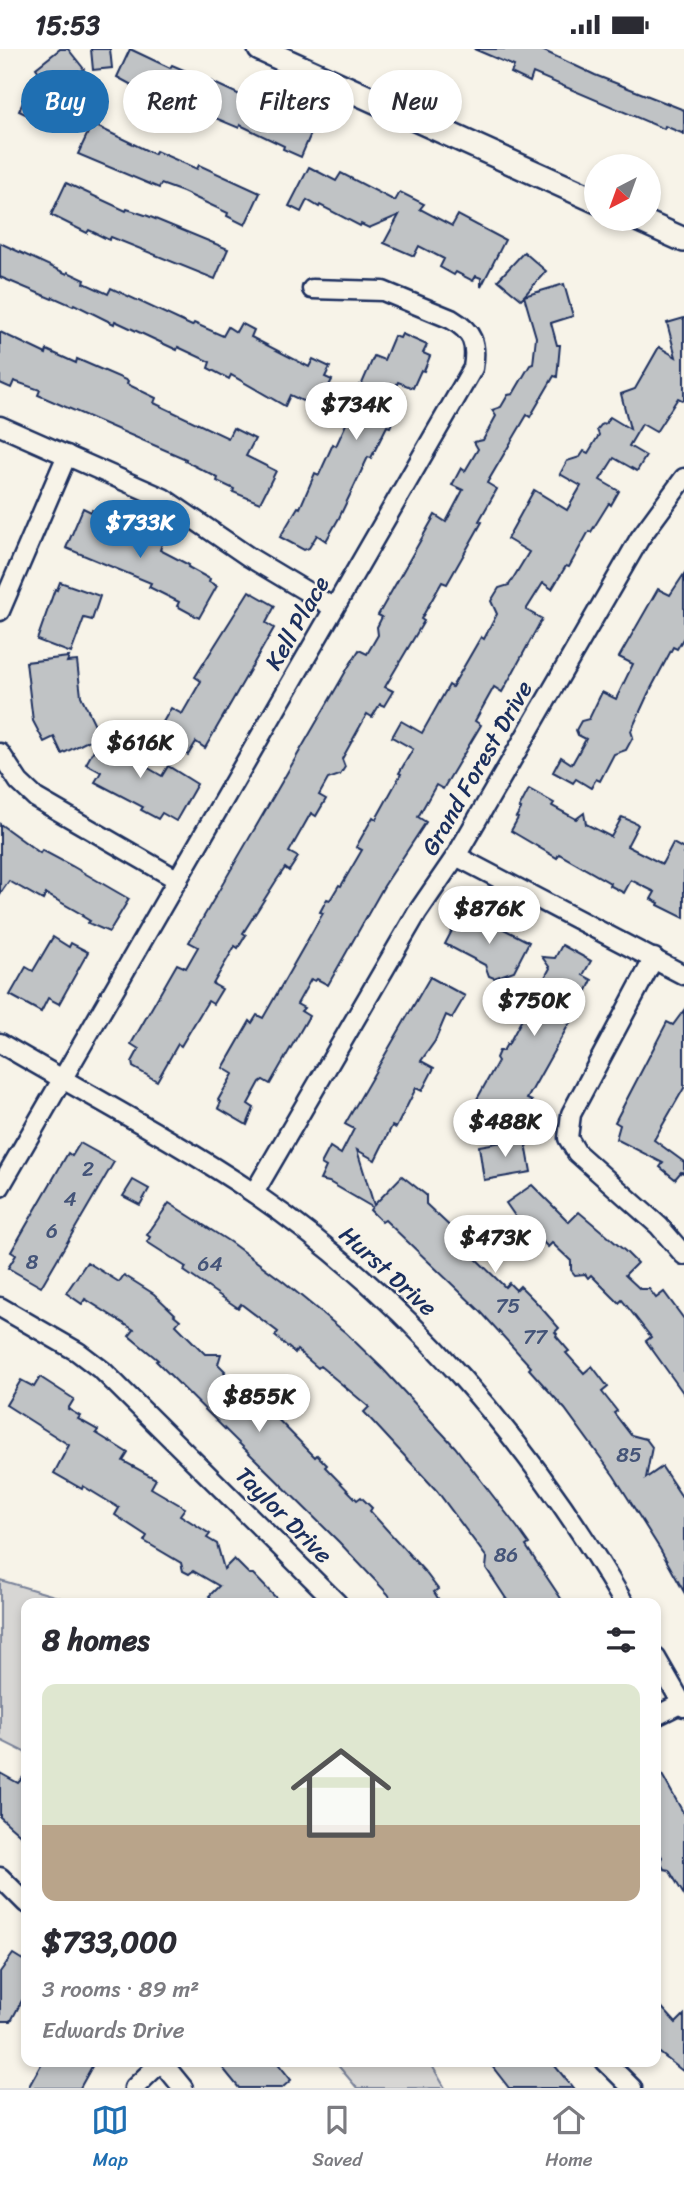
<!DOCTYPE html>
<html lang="en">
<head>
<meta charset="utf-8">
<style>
	:root { --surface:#fff; --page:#f2f2f3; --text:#2b2b33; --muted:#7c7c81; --line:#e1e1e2; --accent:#1f6fb2 }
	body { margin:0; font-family:Sriracha,sans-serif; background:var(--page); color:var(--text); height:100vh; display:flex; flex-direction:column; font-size:26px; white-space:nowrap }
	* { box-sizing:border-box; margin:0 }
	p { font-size:23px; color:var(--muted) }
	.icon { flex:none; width:38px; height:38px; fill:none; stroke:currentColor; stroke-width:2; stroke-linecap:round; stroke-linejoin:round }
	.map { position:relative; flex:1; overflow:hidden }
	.sheet { position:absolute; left:21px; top:1549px; width:640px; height:469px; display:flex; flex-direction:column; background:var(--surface); border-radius:14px; box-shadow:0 4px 10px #0003 }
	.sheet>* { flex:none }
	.hud { position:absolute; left:21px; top:21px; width:642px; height:63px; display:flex; gap:14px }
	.needle { width:46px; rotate:221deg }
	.tools { position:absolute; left:584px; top:105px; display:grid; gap:14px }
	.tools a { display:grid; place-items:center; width:77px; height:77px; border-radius:50%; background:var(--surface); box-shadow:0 4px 10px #0003; font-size:35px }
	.price { position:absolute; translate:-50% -60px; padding:0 16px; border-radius:24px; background:#fff; color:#222; font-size:23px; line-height:46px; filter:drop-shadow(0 2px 4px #0008) }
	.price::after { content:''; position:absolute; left:50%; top:42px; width:21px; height:16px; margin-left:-10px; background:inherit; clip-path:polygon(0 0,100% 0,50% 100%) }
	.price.active { background:var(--accent); color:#fff }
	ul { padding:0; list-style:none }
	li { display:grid; align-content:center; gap:14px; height:371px; padding:0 21px }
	li span { display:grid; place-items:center; height:217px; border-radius:14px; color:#555 }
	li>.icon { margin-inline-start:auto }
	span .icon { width:126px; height:126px; fill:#fffc; stroke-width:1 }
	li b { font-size:30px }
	h2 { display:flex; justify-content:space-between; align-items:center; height:84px; padding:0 21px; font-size:30px }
	.chip { padding:0 24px; border-radius:32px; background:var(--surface); box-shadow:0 4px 10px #0003; font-size:24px; line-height:63px }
	.chip.active { background:var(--accent); color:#fff }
	.status { display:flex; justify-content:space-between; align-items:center; height:49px; padding:0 35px; background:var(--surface); direction:ltr }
	.status svg { height:19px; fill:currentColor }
	.dock { display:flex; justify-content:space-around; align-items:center; height:98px; border-top:2px solid var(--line); background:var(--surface); font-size:19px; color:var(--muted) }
	.dock a { display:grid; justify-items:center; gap:4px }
	.dock .active { color:var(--accent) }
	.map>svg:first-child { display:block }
</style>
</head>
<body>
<div class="status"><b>15:53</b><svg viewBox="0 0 49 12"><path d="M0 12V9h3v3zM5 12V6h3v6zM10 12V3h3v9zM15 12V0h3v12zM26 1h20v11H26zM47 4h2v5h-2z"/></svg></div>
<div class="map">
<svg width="684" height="2039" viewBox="0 0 684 2039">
	<rect width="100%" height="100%" fill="#f7f3e8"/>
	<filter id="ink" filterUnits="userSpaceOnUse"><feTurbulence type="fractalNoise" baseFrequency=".0143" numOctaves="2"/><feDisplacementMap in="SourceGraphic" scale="14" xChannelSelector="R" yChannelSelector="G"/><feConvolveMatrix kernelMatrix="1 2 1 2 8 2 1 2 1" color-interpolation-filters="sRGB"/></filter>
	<g filter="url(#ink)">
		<g fill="#d7d6d4" stroke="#798299" stroke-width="2">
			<polygon points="0,1531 78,1554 26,1554 26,1704 0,1691"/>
			<polygon points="335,2013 430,2013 445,2039 357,2039"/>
		</g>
		<g fill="#c0c3c5" stroke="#1b2f5e" stroke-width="2">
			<polygon points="60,0 68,0 84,20 55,45 36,19"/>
			<polygon points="91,0 110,0 112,19 93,21"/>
			<polygon points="130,0 170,19 172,16 212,33 313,80 301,108 283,100 284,97 240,76 239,79 175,52 174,55 154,46 154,48 117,28"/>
			<polygon points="474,0 540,0 595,26 684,61 684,85 665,77 664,80 533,24 530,33 511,24 514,17"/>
			<polygon points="27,44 55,56 46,75 19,62"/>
			<polygon points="92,75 154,105 156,102 197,120 199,116 260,144 245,176 227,167 228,164 183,143 161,135 159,139 78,105"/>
			<polygon points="309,118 336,132 341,124 395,152 400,143 424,155 420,160 452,177 458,166 505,191 481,238 481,229 476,227 473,232 456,223 454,226 440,218 444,210 419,197 414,207 384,194 399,166 369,179 361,175 360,177 320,156 319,158 307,151 301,163 289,157"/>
			<polygon points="66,134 126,162 127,160 148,167 228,200 215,230 111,188 109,191 89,181 87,184 51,166"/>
			<polygon points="0,194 67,225 68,223 85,231 84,234 108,245 111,239 192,277 194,274 223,287 228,278 236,283 241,274 254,281 251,288 309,318 313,310 330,318 325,328 332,331 320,353 316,350 313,357 290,346 285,357 231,326 229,330 208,319 210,313 178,298 177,301 115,272 114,275 74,255 73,257 53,248 52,250 0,228"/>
			<polygon points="524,203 546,222 524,247 564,235 573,267 551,274 557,296 560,296 557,328 554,327 530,368 527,366 487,434 497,440 479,472 482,473 464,505 447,535 442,533 421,570 424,572 385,638 393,642 384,657 380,655 372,668 367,665 342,710 345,718 340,726 328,730 319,746 326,750 316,767 311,764 289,803 298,808 289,822 285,819 276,832 243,884 246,886 238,899 235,897 213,935 222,940 213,955 208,952 181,997 178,995 157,1032 133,1018 132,1013 139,1000 131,995 177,915 186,919 198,898 189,893 349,617 359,601 367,605 378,586 377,578 382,568 378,566 435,466 446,473 463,441 452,436 461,419 465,422 478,400 474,393 483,391 496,367 492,361 501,358 508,346 513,345 530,316 533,315 536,288 524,247 521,250 498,231"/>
			<polygon points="684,269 684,352 678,349 656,383 642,375 629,397 646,407 637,422 614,409 600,431 619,442 611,456 609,454 591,483 589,482 569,518 566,517 552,540 543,534 526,561 542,570 510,629 502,643 494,638 475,672 481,676 443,740 436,736 418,768 426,773 384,837 328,936 317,930 315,932 311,930 297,955 304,959 301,962 309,967 270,1035 263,1031 260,1033 248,1055 254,1059 247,1076 218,1059 221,1053 218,1051 233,1025 223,1019 250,972 252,974 257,966 263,969 323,864 320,863 327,850 330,851 339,836 341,837 362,801 356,798 373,768 376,770 401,725 399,724 413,700 392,688 401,672 422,684 449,636 452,638 481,588 484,590 497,565 491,552 499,539 509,536 529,503 507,490 534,441 567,461 581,437 560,425 567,412 580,408 584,402 588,404 599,386 597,381 601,376 606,374 610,368 630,380 621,345 635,340 659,298 676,308 667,274"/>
			<polygon points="0,283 46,305 47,301 76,314 77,310 128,332 127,335 156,349 154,354 228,389 233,379 255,390 246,407 276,422 260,454 233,443 234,440 217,432 218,429 185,412 186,410 38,346 40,341 14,332 11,339 0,334"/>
			<polygon points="402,285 427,296 423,304 430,307 424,322 421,321 413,339 398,333 387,359 397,363 390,378 387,377 371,409 368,408 339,469 326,492 317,486 309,499 304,501 280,488 298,458 300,459 315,424 319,426 333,395 336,397 352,362 348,361 359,336 361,337 374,307 384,311 394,287 400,289"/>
			<polygon points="83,459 91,463 92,461 135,480 134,483 162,495 160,501 189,516 188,518 210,530 209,533 217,537 199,569 177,557 179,553 149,538 151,534 66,499"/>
			<polygon points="684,525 684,588 677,600 673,598 648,645 631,682 633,688 626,701 614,705 600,732 596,730 591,739 576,730 573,734 553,723 561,708 572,715 586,690 578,686 576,681 581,672 589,670 602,643 616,650 633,615 619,608 658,540 670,546"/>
			<polygon points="60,533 100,547 92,571 84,569 71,604 37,591 55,540 57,541"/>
			<polygon points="249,542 275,557 266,574 274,579 205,699 196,693 188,706 155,687 171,659 182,665 201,632 195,628"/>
			<polygon points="69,608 67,613 77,612 81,647 100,686 62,705 54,688 44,693 33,672 26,613"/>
			<polygon points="102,686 116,694 118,689 132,696 126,706 162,727 168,717 197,735 176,772 162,764 158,770 141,761 143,758 95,733 101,723 86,715"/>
			<polygon points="529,740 554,754 552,757 576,770 584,764 586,775 611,788 622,768 636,774 638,776 627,797 662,815 673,794 684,800 684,869 658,856 659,854 651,850 655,843 631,831 624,844 609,836 610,834 559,805 557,809 511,782 518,769 516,768 521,760 519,759"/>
			<polygon points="0,775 40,804 42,801 72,817 129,850 109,883 88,874 90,872 82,867 83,866 46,845 43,851 9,832 0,845"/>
			<polygon points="480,868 529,893 514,922 494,929 489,927 485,916 445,895 457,872 473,881"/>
			<polygon points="53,888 69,898 71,894 88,903 59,955 48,949 41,963 10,946 26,918 33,922"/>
			<polygon points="562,896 591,912 583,926 592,931 583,950 527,1050 532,1052 516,1082 472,1059 498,1012 496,1009 499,1002 503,1002 507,995 508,996 527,961 508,951 517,935 536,945 550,919 542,908 555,909"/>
			<polygon points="430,928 465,947 452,969 446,966 435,992 421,1012 434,1019 422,1042 416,1039 396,1079 392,1077 375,1111 357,1101 374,1156 402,1127 426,1146 426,1155 457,1184 459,1181 472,1192 477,1198 471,1205 505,1238 509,1234 516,1241 520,1237 536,1253 559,1279 555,1283 557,1285 556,1287 569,1302 566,1304 584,1324 592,1317 608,1338 602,1343 617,1362 614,1364 631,1386 646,1390 652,1398 646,1429 662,1418 684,1451 684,1543 660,1500 614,1427 565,1360 529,1320 531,1318 481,1263 385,1171 382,1173 370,1161 372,1158 329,1133 320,1131 326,1118 321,1115 330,1098 341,1105 354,1080 345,1075"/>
			<polygon points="684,961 684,1039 654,1091 684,1113 684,1124 681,1123 675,1130 660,1118 663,1114 616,1090 620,1076 615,1073 667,973 673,976"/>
			<polygon points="525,1089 531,1123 484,1131 479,1097"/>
			<polygon points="80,1094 114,1113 41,1238 8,1219 16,1206 11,1203 68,1104 72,1107"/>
			<polygon points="133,1131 149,1140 140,1156 123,1147"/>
			<polygon points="532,1136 569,1173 579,1163 625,1202 637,1214 625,1226 640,1240 649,1240 656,1249 664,1243 684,1270 684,1345 646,1292 651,1288 622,1251 619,1254 591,1226 588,1229 585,1225 575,1226 571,1221 571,1212 552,1194 548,1198 526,1176 523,1178 517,1170 506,1154"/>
			<polygon points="169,1154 230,1193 284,1233 346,1284 383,1320 455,1398 517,1478 529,1495 526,1497 564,1554 509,1554 486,1519 487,1509 437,1442 364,1363 369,1358 320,1317 318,1319 297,1301 295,1304 282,1293 275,1287 278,1283 241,1255 238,1259 184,1222 186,1218 147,1193 150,1188 147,1186"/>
			<polygon points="87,1213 119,1233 124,1226 154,1245 175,1265 174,1266 180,1271 176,1276 205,1305 221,1305 218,1315 225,1322 224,1323 247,1347 251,1343 315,1408 317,1406 327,1416 325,1418 357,1451 361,1448 372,1459 370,1462 425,1523 438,1540 434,1543 441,1554 394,1554 388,1545 339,1493 156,1312 158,1311 129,1287 134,1281 85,1250 82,1255 66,1244"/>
			<polygon points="40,1328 74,1350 68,1360 80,1367 78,1370 98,1381 96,1384 128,1404 123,1412 156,1430 151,1439 185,1459 180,1466 210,1485 207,1489 217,1495 224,1520 234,1510 249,1525 253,1525 281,1554 216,1554 209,1547 219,1537 193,1522 189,1525 183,1522 181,1514 144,1492 147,1487 115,1466 119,1459 83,1437 82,1440 54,1424 69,1396 6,1356 21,1331 34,1338"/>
			<polygon points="656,1715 684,1765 684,1846 669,1821 664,1820 660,1813 662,1808 656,1799"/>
			<polygon points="0,1724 18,1734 26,1725 26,1791 0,1768"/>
			<polygon points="13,1905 26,1913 26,1944 11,1972 0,1972 0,1923"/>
			<polygon points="656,1952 676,1974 684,1966 684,2023 656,2001"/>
			<polygon points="43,2012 95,2012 80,2039 28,2039"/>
			<polygon points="217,2012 276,2012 291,2031 282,2039 239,2039"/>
			<polygon points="488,2012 551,2012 573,2039 509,2039"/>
		</g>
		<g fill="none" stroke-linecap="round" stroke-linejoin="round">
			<defs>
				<g id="minor">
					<polyline points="0,377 163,449 249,508 334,559"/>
					<polyline points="0,562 67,406"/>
					<polyline points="0,704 19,733 36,749 178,831"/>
					<polyline points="456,807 684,926"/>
					<polyline points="654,909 571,1065 568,1089 577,1104 659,1177 684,1206"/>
					<path d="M0,994c85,50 173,96 255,151 153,105 276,249 369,409"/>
					<path d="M0,1138l473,-819c4,-25 0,-36 -22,-49l-68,-28 -71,-2"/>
					<polyline points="254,1144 417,864 456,807 640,489 684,429"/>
					<polyline points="0,1258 78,1303 103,1322 337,1554"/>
					<polyline points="656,1609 684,1658"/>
					<polyline points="656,1667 682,1654"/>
					<polyline points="0,1828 26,1854"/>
					<polyline points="161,2012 183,2039"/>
					<polyline points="605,2012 632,2039"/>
					<polyline points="134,2039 161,2013"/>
				</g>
				<g id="major">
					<polyline points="260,0 597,152"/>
					<polyline points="637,170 684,191"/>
				</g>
			</defs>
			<use href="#minor" stroke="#1b2f5e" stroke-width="23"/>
			<use href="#major" stroke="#1b2f5e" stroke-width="28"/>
			<use href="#minor" stroke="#f7f3e8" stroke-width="18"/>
			<use href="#major" stroke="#f7f3e8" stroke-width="23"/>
		</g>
	</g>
	<g text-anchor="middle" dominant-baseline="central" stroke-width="5" stroke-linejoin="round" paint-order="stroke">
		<g font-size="21" fill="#445478">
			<text x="88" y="1120">2</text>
			<text x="70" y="1150">4</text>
			<text x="52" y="1182">6</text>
			<text x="32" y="1213">8</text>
			<text x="210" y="1215">64</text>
			<text x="508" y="1257">75</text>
			<text x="535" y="1288">77</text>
			<text x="629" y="1406">85</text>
			<text x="506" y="1506">86</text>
		</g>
		<g font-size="24" fill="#1b2f5e" stroke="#f7f3e8">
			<text transform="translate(297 574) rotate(-60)">Kell Place</text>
			<text transform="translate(477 719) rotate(-60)">Grand Forest Drive</text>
			<text transform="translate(388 1222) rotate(42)">Hurst Drive</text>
			<text transform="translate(284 1466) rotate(45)">Taylor Drive</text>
		</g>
	</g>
</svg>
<div class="tools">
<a><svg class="needle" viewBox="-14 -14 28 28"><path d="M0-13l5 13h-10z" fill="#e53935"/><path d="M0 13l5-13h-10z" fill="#7c7c81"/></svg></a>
</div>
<b class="price" style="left:356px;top:393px">$734K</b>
<b class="price active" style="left:140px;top:511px">$733K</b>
<b class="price" style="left:140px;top:731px">$616K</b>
<b class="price" style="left:489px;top:897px">$876K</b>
<b class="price" style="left:534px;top:989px">$750K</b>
<b class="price" style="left:505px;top:1110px">$488K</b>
<b class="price" style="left:495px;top:1226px">$473K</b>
<b class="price" style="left:259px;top:1385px">$855K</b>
<div class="hud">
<a class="chip active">Buy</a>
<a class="chip">Rent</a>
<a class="chip">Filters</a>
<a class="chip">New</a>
</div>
<section class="sheet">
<h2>8 homes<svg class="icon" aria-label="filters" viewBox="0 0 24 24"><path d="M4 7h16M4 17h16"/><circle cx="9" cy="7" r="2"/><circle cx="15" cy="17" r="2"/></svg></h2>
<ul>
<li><span style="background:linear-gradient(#dfe7d0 65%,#b9a48a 0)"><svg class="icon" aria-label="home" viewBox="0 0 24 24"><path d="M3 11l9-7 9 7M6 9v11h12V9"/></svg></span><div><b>$733,000</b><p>3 rooms · 89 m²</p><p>Edwards Drive</p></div></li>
</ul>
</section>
</div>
<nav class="dock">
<a class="active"><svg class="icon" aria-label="map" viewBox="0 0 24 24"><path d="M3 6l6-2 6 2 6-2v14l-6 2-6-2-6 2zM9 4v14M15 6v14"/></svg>Map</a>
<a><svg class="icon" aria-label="saved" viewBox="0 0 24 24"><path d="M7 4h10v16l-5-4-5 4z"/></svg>Saved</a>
<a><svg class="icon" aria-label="home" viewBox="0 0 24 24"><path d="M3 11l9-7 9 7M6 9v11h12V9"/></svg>Home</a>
</nav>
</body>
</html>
